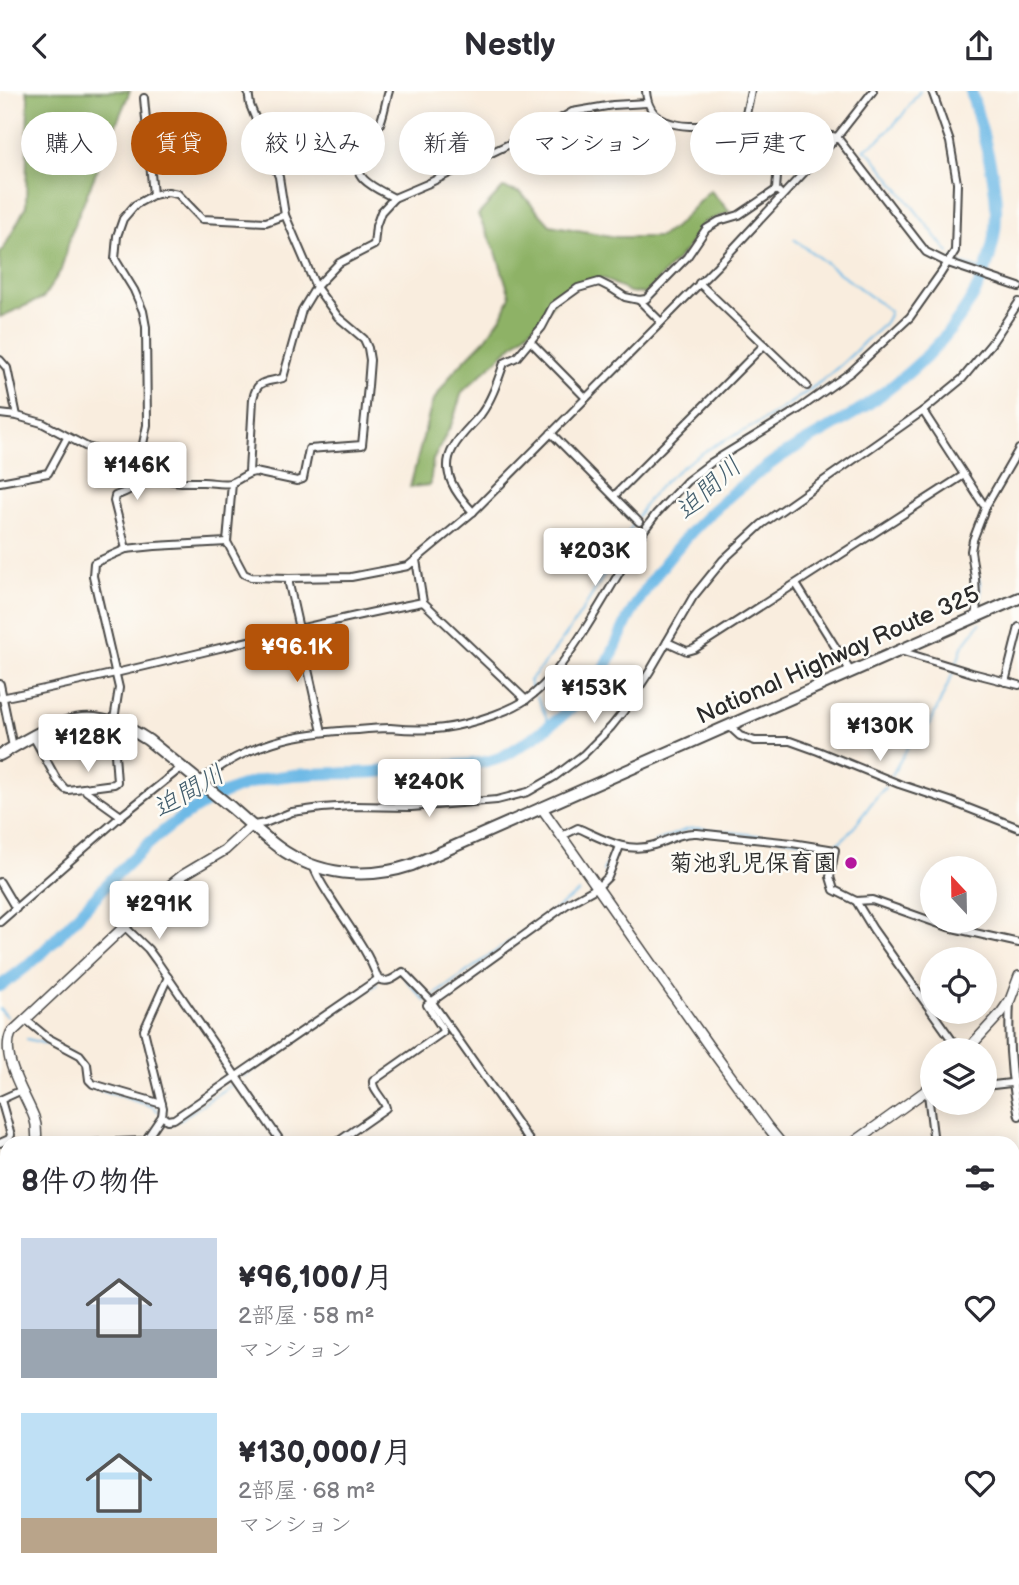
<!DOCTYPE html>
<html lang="ja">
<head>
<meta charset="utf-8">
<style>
	:root { --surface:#fff; --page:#f7f7f7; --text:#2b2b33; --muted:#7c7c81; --accent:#b45309 }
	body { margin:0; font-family:"Balsamiq Sans","Klee One",sans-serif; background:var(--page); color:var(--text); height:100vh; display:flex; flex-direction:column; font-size:26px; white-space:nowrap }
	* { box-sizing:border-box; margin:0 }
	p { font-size:23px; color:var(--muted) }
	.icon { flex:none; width:38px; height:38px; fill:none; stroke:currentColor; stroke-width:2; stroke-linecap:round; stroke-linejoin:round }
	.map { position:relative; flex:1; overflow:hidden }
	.drawer { position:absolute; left:0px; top:1045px; width:1020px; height:450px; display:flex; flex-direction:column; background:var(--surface); border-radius:21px 21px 0 0; box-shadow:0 4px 18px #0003 }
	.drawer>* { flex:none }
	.banner { position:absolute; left:21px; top:21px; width:978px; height:63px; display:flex; gap:14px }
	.needle { width:46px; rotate:338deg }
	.buttons { position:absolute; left:920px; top:765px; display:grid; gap:14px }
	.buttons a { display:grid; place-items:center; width:77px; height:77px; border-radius:50%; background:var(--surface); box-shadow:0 4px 18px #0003; font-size:35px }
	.price { position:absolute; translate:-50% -60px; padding:0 16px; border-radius:7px; background:#fff; color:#222; font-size:23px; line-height:46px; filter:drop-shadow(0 2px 4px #0008) }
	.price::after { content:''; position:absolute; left:50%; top:42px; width:21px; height:16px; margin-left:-10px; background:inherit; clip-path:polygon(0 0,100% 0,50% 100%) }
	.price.current { background:var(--accent); color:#fff }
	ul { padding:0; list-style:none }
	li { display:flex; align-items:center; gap:21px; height:175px; padding:0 21px }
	li span { display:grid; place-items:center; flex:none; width:196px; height:140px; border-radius:0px; color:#555 }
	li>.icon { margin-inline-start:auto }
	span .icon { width:84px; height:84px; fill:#fffc; stroke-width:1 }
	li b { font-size:30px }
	h2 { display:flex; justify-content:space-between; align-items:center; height:84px; padding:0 21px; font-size:30px }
	.pill { padding:0 24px; border-radius:32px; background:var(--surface); box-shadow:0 4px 18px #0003; font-size:24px; line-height:63px }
	.pill.current { background:var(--accent); color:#fff }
	header { display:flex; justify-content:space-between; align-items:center; height:91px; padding:0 21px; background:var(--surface); font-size:32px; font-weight:800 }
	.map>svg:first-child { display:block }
</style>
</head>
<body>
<header><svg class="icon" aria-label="back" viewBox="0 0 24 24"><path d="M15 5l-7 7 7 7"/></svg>Nestly<svg class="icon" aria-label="share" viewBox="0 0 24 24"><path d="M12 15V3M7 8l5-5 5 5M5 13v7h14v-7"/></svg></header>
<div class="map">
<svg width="1019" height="1494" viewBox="0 0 1019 1494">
	<rect width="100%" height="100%" fill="#fdfcf7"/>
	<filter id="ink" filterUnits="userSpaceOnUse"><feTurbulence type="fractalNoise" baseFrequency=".0143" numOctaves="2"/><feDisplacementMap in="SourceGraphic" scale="14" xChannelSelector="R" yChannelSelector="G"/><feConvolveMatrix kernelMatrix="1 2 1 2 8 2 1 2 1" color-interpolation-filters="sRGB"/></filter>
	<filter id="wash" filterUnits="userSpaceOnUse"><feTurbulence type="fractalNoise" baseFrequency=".00686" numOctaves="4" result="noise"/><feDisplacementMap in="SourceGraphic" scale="28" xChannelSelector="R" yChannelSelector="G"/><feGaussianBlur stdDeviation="1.57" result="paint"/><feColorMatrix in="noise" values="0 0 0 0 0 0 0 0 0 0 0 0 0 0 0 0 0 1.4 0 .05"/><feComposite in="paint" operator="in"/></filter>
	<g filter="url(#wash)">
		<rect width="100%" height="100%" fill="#f9edde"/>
		<g fill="#8eb266" stroke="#5c6e48" stroke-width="2">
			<polygon points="26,0 130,0 72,139 61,179 43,207 0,226 0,161 3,159 26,115 28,6"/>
			<polygon points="503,97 521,102 550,134 616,146 659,146 675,136 710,99 730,121 703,132 685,160 645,203 629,201 603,187 571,195 556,208 539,230 462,301 452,332 433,369 430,394 410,396 432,312 453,281 486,247 503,223 510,205 496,161 478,124"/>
		</g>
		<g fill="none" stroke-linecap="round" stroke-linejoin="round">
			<g stroke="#6db9e6" stroke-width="2">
				<polyline points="920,0 901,26 879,49 864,58 872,64 949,162"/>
				<polyline points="952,167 955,171 984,179"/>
				<path d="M638,425c15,-29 44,-51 72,-68 17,-10 36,-17 52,-27 34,-20 75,-49 101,-78 11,-11 23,-16 27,-32l-96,-72"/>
				<polyline points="977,481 980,493 981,517"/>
				<polyline points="957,572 962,556 980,532"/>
				<path d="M534,601l-5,-11c44,-47 74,-105 106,-160"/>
				<polyline points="537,606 546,625 549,635"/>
				<polyline points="892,684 910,652 930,633 953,582"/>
				<path d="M654,751l34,-13 10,-1 137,17c21,-13 31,-40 50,-57"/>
				<polyline points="603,780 615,757"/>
				<polyline points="386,887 398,880 399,881"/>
				<polyline points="405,887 425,910"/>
				<polyline points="433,905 579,801"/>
				<polyline points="0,918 7,926"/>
				<polyline points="444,944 448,941 444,935"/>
				<polyline points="27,948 51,954 72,963"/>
				<polyline points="244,985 377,893"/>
				<polyline points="86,990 92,996 152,1015 158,1020"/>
				<polyline points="385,1008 391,1017 389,1018"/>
				<polyline points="178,1030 235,991"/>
			</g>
			<path stroke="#6db9e6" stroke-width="12" d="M0,895c16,-11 32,-23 46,-37 61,-61 115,-137 202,-165 35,-12 73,-10 109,-11 29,-1 59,-5 88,-7 20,-2 46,-1 64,-13 33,-20 66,-44 90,-75 12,-17 19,-40 29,-59 17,-32 40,-62 65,-89 25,-26 54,-50 84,-71 24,-16 51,-29 76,-45 71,-46 146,-116 143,-208 -1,-35 -16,-81 -25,-115"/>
		</g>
	</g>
	<g filter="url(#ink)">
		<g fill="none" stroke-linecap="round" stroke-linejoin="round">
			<defs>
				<g id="street">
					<path d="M389,0c-4,12 -5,26 -11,37 -6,10 -15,18 -19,28 -9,23 19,33 35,42"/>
					<path d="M646,0c1,14 6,24 19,30 26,11 53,0 81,2 30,3 61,9 91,14l89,115 22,11 71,24"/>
					<polyline points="144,7 153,104"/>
					<polyline points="744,32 751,0"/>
					<polyline points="779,101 776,99 778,72 788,37"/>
					<polyline points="699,192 807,295"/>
					<polyline points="639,209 661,231"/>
					<polyline points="530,250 586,307"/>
					<polyline points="0,269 7,277 17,325"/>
					<polyline points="923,320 983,413 986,415"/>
					<path d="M0,323l17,2 25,7 45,24 35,10 18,1c25,26 29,24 63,24 9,0 19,3 27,1 9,-2 15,-10 25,-11l42,9 6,-2 6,-30 53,-4 6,-59 2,-26 -2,-12 -4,-9 -26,-22 -22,-30 -31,-72 -6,-38 -29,-72 -2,-14"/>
					<polyline points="551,342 639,431"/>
					<path d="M124,366l6,18 1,13c-4,5 -10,5 -16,8l-1,5 12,48"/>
					<polyline points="140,367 147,334 146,236 143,220 134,199 115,168 117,145 123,128 135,114 153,104 168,101 178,103 202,128 266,131 285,124"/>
					<path d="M249,381l4,-73c4,-20 12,-16 30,-21l19,-68 14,-23 23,-24 35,-18 2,-19 5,-14 13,-14 33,-14 128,-62 17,-10 41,-7 34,-2"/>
					<polyline points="0,391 48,382 67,347"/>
					<polyline points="232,392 227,451 244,483 251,486 289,487 351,486 408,475 473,421 717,175 837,46 873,0"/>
					<polyline points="614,405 764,254"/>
					<path d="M473,421c-16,-17 -34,-40 -20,-64 7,-13 19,-23 28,-34 11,-15 17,-34 23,-51l13,-6 25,-30 11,-21 25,-18 21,-6 12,6 14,9 14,3 7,-1 41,-42 19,-28 13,-8 20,-6 37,-25"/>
					<polyline points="416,469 423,511 526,609"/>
					<polyline points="289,487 289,493 322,641"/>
					<polyline points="796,493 851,581"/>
					<polyline points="977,526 975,487 971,460 973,449 986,415 1019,358"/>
					<polyline points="667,551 687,560 694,558 964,384"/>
					<polyline points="900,560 972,582 1019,594"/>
					<polyline points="1005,591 1019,536"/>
					<polyline points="0,593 13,656"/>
					<path d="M0,607c142,-27 281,-69 423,-96"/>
					<polyline points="729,635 740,645 755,650 790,650 818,660 899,693 950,710 1019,737"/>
					<polyline points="33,645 57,689 65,698 68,699 114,693 117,691 113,635 119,597 93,485 94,472 126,458 155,455 227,451"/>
					<path d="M199,691c48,-39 98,-50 159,-52 10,-1 21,-2 32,-2 41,4 64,1 104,-13 11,-4 23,-9 33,-16 23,-16 40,-42 55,-65 22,-34 42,-70 63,-105l11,-15 31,-33 25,-19 87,-53 52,-37 59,-55 31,-44 14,-22 2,-68 -7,-41 -18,-51"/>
					<polyline points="86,697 86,700 121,725"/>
					<polyline points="254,734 265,732 292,721 322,717 352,715 411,716 497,709 528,701 554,686 583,664 611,636 623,621 650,580 693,506 723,469 762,433 923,320 962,288 991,253 1019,211"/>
					<path d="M562,745l16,-8c25,11 49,26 76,17 15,-5 28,-13 43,-12l95,10 43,7 -5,27 4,13 22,11 16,-1 76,27 71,16"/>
					<path d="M313,774c4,13 12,24 19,35 16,25 36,51 46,79"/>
					<polyline points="0,791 16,818"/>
					<polyline points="856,810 873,838 959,959"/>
					<polyline points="0,831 121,725 182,676"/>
					<polyline points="125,836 148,858 156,869 282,1052"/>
					<path d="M1010,910c-2,39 0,77 9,115"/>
					<polyline points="25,928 48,947 80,964 87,973 89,989 93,993 162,1013"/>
					<polyline points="985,995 1019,991"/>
					<polyline points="928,1003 934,1052"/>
					<polyline points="0,1009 22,999"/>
					<path d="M162,1025l5,4 7,-1 204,-140c10,5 16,-1 25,-7l28,29 100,142"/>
					<polyline points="0,1052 9,1048 11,1044 1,1009"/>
					<polyline points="91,1052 145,1050"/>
					<polyline points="146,1052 145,1050 162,1025 163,1017 144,939 168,886"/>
					<path d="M336,1052l50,-35c-2,-10 -14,-17 -13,-27l70,-49 -1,-4 -15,-23 142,-102 29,-16 10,-10 12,-31"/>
					<polyline points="0,1087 7,1089"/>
					<polyline points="1013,1174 1019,1165"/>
					<polyline points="1013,1277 1019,1277"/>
					<polyline points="1013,1315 1019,1314"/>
					<polyline points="1013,1370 1019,1371"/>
					<polyline points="892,1488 892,1494"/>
					<polyline points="358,1494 360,1488"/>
					<polyline points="579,1494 581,1488"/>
					<polyline points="807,1494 809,1488"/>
					<polyline points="986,1494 987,1488"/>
				</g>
				<g id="secondary">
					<polyline points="541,716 708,954 767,1035 781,1052"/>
					<polyline points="967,959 1001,922 1010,909 1019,885"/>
					<path d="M37,1052l-1,-18 -2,-8c-9,-23 -34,-60 -23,-84l146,-137 26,-21 42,-25 27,-25"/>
					<polyline points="853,1052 924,1001 933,992"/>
					<polyline points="0,1217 7,1211"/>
				</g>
				<g id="primary">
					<polyline points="1013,1134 1019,1135"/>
					<polyline points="218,1494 228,1488"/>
				</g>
				<path id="highway" d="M0,664c55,-32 88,-55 148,-15 28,23 56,45 84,68 15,13 30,27 46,39 40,29 89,33 134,18l607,-267"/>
			</defs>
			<use href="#street" stroke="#4a4846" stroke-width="10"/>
			<use href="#secondary" stroke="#4a4846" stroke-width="12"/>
			<use href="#primary" stroke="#4a4846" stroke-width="13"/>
			<use href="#highway" stroke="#4a4846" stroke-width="14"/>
			<use href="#street" stroke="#fff" stroke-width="6"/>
			<use href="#secondary" stroke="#fff" stroke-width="9"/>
			<use href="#primary" stroke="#fff" stroke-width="10"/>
			<use href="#highway" stroke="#fff" stroke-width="10"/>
		</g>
	</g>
	<circle fill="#b5179e" stroke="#fdfcf7" stroke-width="2.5" cx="851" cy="772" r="7"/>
	<g text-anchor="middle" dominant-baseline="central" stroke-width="5" stroke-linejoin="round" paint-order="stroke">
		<g font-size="24" fill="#2b2b2b" stroke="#fdfcf7">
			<text transform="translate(838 564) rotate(-24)">National Highway Route 325</text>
		</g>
		<g font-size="24" font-weight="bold" fill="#2b2b2b" stroke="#fdfcf7" text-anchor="end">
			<text x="837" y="772">菊池乳児保育園</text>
		</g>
		<g font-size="26" font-style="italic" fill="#425d6c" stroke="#fdfcf7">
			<text transform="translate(709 398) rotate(-42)">迫間川</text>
			<text transform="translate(189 701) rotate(-30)">迫間川</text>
		</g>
	</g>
</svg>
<div class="buttons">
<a><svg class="needle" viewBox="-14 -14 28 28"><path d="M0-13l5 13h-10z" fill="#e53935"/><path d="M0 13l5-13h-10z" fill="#7c7c81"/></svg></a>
<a><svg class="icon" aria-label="locate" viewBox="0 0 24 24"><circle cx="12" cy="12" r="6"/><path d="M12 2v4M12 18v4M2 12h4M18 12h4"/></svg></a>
<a><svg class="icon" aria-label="layers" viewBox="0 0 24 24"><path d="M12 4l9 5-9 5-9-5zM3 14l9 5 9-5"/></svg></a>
</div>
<b class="price" style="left:137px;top:411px">¥146K</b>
<b class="price" style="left:595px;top:497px">¥203K</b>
<b class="price current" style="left:297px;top:593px">¥96.1K</b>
<b class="price" style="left:594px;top:634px">¥153K</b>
<b class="price" style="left:880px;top:672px">¥130K</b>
<b class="price" style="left:88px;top:683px">¥128K</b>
<b class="price" style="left:429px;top:728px">¥240K</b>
<b class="price" style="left:159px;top:850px">¥291K</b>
<div class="banner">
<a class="pill">購入</a>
<a class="pill current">賃貸</a>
<a class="pill">絞り込み</a>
<a class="pill">新着</a>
<a class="pill">マンション</a>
<a class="pill">一戸建て</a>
</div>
<section class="drawer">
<h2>8件の物件<svg class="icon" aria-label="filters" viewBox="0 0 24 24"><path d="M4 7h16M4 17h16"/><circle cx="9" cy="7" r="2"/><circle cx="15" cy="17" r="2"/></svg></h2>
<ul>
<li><span style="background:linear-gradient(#c9d6e8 65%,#9aa5b1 0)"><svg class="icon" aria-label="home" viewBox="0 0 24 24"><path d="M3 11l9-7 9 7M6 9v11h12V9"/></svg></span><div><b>¥96,100/月</b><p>2部屋 · 58 m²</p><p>マンション</p></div><svg class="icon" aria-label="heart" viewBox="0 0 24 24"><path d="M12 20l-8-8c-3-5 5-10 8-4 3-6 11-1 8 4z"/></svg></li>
<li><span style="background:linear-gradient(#bfe0f5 75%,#b9a48a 0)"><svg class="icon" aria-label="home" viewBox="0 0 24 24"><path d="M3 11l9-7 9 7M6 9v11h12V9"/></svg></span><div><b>¥130,000/月</b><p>2部屋 · 68 m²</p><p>マンション</p></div><svg class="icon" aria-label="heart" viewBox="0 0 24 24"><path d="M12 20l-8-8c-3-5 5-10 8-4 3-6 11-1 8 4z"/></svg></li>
</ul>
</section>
</div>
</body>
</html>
